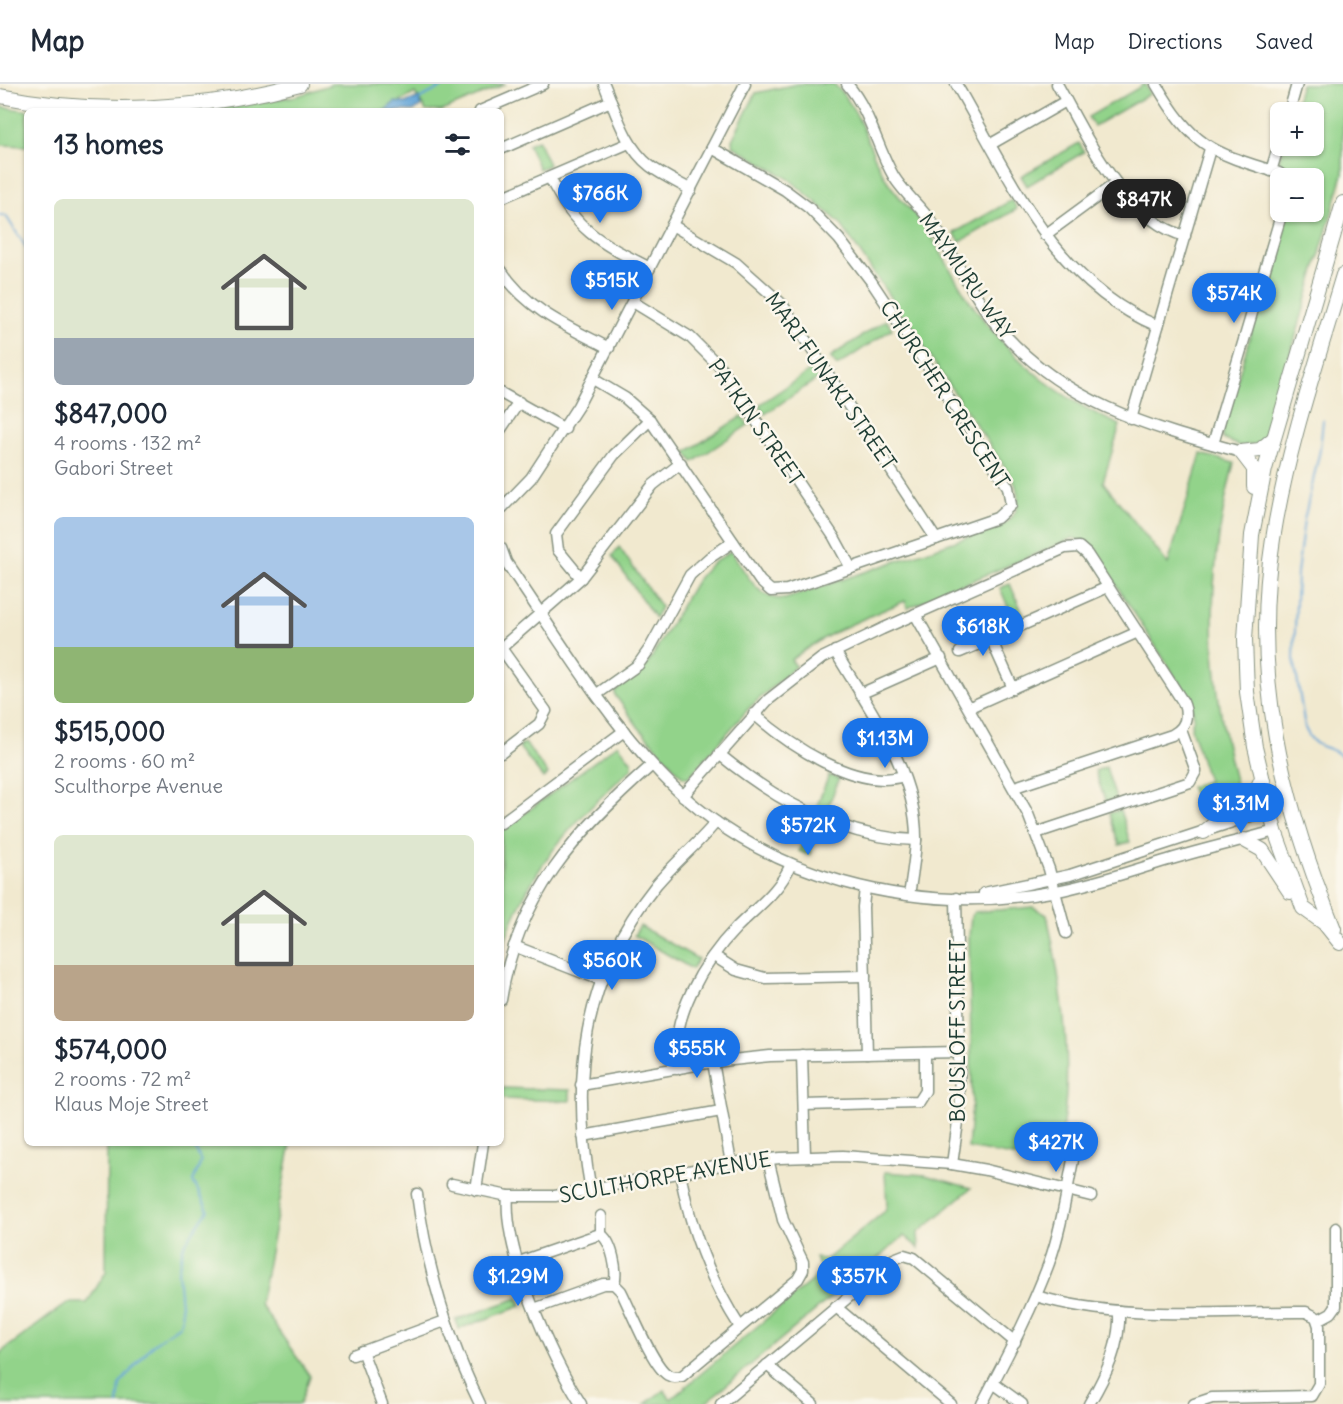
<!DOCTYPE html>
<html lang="en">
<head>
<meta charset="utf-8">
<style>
	:root { --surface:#fff; --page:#f6f6f7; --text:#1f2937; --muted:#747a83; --line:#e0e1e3; --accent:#1a73e8 }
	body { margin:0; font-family:Delius,sans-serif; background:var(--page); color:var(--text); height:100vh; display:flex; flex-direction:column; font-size:22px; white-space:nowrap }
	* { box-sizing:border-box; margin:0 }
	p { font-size:20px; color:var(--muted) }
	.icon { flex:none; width:33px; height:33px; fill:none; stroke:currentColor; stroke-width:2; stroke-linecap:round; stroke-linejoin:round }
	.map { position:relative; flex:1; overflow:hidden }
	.drawer { position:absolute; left:24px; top:24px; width:480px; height:1038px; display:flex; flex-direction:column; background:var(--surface); border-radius:9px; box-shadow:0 2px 4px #0004 }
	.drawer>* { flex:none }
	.tools { position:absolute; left:1270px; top:18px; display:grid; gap:12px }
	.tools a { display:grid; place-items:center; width:54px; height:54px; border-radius:9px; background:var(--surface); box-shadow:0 2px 4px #0004; font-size:30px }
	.price { position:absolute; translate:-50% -51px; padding:0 14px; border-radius:21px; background:var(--accent); color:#fff; font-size:20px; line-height:39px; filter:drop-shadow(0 2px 3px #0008) }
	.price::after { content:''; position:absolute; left:50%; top:36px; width:18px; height:14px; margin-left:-9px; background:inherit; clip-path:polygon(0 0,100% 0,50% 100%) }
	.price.active { background:#222; color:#fff }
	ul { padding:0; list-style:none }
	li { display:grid; align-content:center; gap:12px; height:318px; padding:0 30px }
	li span { display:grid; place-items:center; height:186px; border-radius:9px; color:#555 }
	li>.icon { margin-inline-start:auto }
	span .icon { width:108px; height:108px; fill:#fffc; stroke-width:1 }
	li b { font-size:26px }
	h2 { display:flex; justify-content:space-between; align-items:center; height:72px; padding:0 30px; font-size:26px }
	header { display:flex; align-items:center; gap:36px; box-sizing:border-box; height:84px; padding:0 30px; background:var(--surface); border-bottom:2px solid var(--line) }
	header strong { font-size:28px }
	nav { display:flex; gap:33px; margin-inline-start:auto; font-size:21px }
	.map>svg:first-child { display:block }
</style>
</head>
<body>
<header>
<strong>Map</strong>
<nav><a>Map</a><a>Directions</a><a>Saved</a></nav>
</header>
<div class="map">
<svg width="1343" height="1320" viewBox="0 0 1343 1320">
	<rect width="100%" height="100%" fill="#fbf7ec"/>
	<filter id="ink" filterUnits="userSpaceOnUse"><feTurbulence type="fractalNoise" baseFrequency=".0167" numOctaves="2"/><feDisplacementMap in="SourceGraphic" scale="12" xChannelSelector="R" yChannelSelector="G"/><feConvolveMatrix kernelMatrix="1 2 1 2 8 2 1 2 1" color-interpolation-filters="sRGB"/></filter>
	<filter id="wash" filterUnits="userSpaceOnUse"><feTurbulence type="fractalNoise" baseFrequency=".008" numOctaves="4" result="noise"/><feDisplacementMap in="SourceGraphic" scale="24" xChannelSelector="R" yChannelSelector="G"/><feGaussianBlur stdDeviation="1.35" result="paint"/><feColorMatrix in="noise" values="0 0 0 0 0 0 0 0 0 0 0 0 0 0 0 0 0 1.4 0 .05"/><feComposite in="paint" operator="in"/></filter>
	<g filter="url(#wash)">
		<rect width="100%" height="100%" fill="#f1e9cf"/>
		<g fill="#92d38a" stroke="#58885f" stroke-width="1.5">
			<polygon points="332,0 506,0 442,27 426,27 415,9 384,27 203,27 297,12"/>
			<path d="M797,0h37c31,31 31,61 52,95 12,20 30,34 43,53 14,23 26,48 42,71 38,55 87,95 149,122l-17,57 65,82 33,-110 33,9c-30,115 -27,215 4,329l-33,22 -15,-27 18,-6 -17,-53 3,-12 -5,-18 -96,-149 -6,-6 -14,-5 -165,70 -3,-7c-39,17 -80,32 -114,59l5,6 -46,41 -61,70h-6l-44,-49 -24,-33v-4l32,-26 49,-84 14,-16 21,-14c14,20 26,50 54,48l218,-74c17,-11 18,-26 11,-44l-174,-258 -51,-44 -56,-33 -1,-6 24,-47z"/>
			<polygon points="1145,0 1150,10 1094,42 1088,33"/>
			<polygon points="1301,0 1343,0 1343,90 1267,351 1258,360 1240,362 1223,355 1223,344 1287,128 1314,128 1314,94 1291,94 1278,81 1283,62 1314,62 1314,28 1293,28"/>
			<polygon points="0,23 32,27 27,27 27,62 0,61"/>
			<polygon points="538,56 549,81 539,85 528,60"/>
			<polygon points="1079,59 1084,68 1027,102 1021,92"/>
			<polygon points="1012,116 1017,125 960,158 954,149"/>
			<polygon points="886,236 892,245 837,282 830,273"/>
			<polygon points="814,284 820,293 765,330 759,321"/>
			<polygon points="742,332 748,341 693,378 686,368"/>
			<polygon points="619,463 661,523 655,534 612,472"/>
			<polygon points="1010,500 1024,532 1014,537 1000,504"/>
			<polygon points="525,659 548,690 543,694 519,663"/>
			<path d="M618,660l14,18v6c-63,57 -105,102 -131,185v-122z"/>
			<polygon points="1106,683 1116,715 1106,719 1095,687"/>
			<polygon points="829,691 839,695 826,728 816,724"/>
			<polygon points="1120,726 1130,758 1119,761 1109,729"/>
			<polygon points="812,734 822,738 809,771 799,767"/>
			<path d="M1033,823l14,8c14,67 26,140 16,208 -1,9 -1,20 -5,28 -2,5 -9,8 -14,11l-76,-14 4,-44 -3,-168 2,-20 3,-4z"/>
			<polygon points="640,842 698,875 692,885 634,851"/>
			<polygon points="501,1004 570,1006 570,1017 501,1015"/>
			<polygon points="107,1059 291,1059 260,1220 310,1292 300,1320 0,1320 0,1269 67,1219 87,1219 106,1188"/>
			<polygon points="885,1088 925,1091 971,1104 918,1149 919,1164 904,1152 704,1320 645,1320 664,1306 671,1315 823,1187 815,1174 827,1175 885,1127 887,1121"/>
			<polygon points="518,1214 521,1222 459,1245 456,1236"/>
		</g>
		<polygon fill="#63a4d7" stroke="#417086" stroke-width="1.5" points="419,13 421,23 413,27 384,27 395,18 405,19"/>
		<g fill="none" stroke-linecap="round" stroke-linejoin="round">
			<g stroke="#63a4d7" stroke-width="2">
				<polyline points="419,15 448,0"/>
				<polyline points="0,131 6,132 27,165"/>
				<path d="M1323,336l-3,30 -16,70 -7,53 -3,86 11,69c11,25 23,15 38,29"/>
				<polyline points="118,1320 120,1300 153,1260 180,1241 182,1234 178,1187 184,1161 208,1126 193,1097 201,1078 196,1066 199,1059"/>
			</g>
		</g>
	</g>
	<g filter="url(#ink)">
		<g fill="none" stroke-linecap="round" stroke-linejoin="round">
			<defs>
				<g id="minor">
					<path d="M604,0c12,28 21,63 46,82 12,9 27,16 41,24"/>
					<path d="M847,0c24,28 29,62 47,93 12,19 31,33 43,53 19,31 36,64 58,93 62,78 154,104 246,129"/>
					<path d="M956,0c53,91 98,200 202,242"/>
					<path d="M1057,0c29,51 66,135 128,152"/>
					<path d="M1156,0c37,64 56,68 123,89l7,5"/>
					<polyline points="480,27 543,0"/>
					<polyline points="1289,28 1297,0"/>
					<polyline points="991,60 1066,17"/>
					<polyline points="501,65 611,17"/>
					<polyline points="1271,87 1281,54"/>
					<path d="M550,94c26,53 49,64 100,90"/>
					<polyline points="501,114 629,59"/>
					<polyline points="672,141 736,179 782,220 936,455"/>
					<polyline points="1045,151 1116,99"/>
					<path d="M501,186c26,40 67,57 108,78"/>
					<polyline points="633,218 690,253 721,284 834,453 851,484"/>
					<polyline points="593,295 625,314 650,336 760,497 771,507 787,506 997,434 1011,421 1008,403 871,197 839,155 809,124 785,106 712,64"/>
					<polyline points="501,309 565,345"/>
					<polyline points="1131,335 1210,65"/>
					<polyline points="501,345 519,318"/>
					<polyline points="1213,360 1282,128"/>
					<polyline points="501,425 531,394 578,322 745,0"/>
					<path d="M501,464l5,14c49,71 95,149 155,212 100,106 255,143 396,117 37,-7 74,-20 111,-31 35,-11 72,-19 107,-29"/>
					<polyline points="581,494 558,466 556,450 614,371 650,336"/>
					<polyline points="915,530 1028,730 1049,785 1066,849"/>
					<polyline points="501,564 581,494 653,401 681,379"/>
					<path d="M835,567c33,57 82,120 81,189 -1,18 -4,37 -7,55"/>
					<polyline points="960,568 986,557 995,559"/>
					<polyline points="1013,604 995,564 998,552 1108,503"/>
					<polyline points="597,610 638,581 650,564 690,491 709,474 733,458"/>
					<polyline points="860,610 941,574"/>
					<polyline points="970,623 1138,548"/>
					<path d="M754,630c34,30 102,77 149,62"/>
					<polyline points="501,669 539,640 546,627 501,564"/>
					<path d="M719,670c55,45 124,84 197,86"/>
					<path d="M683,712l85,-96 54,-42 60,-29 183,-81 14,-1 8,7 96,148c6,14 3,26 -11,33l-157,52"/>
					<polyline points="501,739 624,647"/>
					<polyline points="1036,749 1190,698 1196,687 1181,646"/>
					<polyline points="865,804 863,823 867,970"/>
					<polyline points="984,809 1070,791 1269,726"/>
					<polyline points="514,862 601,896"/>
					<polyline points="714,872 736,886 765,894 865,892"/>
					<path d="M501,916c16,-104 75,-168 151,-235"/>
					<polyline points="802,971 805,1072"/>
					<polyline points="713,978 731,1079"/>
					<path d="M677,985c-8,-50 26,-107 60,-142 21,-21 42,-35 54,-63"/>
					<polyline points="581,1001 713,978 770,972 959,968"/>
					<polyline points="804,1021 918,1018 925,1007 925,969"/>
					<polyline points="583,1052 721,1027"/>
					<polyline points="952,1080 960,1024 956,814"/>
					<path d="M680,1088c10,56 29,107 60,155"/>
					<polyline points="452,1100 508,1112 555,1112 731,1079 780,1074 843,1072 952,1080 986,1086 1091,1112"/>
					<polyline points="476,1106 483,1059"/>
					<path d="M591,1107c-21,-114 -9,-213 65,-306 19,-23 42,-41 60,-63"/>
					<path d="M417,1110c10,74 30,142 63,210"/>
					<path d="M508,1112c-5,55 43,161 73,208"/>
					<polyline points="601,1132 601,1150"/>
					<path d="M519,1178l81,-28c12,6 18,38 14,50"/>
					<path d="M1036,1212c87,26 181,15 270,16l10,5 3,9v58l-7,12 -100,2 -18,6"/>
					<polyline points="836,1223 951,1320"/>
					<path d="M534,1225l69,-25h11l7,7c9,17 32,76 47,84 5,3 9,2 14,1l116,-97 5,-9v-8l-20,-42 -15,-61"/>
					<polyline points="1318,1236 1331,1229 1336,1222 1336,1144"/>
					<polyline points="362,1267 382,1320"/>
					<polyline points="353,1271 445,1237"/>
					<polyline points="767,1281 813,1320"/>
					<polyline points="993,1299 1022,1320"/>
					<polyline points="721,1320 894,1175 904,1171 914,1174 1015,1258"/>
					<path d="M982,1320c24,-46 49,-92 67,-141 12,-33 17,-68 24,-103"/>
					<path d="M1089,1320c17,-28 32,-60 30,-93"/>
				</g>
				<g id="major">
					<path d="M0,12c98,20 204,14 300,-12"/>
					<polyline points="1241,368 1254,385 1254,403"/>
					<polyline points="1241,368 1260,366 1272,356"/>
					<polyline points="1204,748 1255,709 1261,696"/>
					<polyline points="1244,756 1262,766 1290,808"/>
					<path d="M1334,845c-51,-127 -83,-252 -61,-390 14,-90 44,-177 70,-264"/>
					<polyline points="1340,859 1324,839 1303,824 1275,747 1255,663 1247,608 1245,555 1252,451 1265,385 1343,119"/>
				</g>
			</defs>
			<use href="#minor" stroke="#889382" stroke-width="13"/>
			<use href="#major" stroke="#889382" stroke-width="16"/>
			<use href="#minor" stroke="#fff" stroke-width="10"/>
			<use href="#major" stroke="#fff" stroke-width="14"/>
		</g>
	</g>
	<g text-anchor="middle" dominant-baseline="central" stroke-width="5" stroke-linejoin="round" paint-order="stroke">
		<g font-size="21" fill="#1f3d34" stroke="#fbf7ec">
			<text transform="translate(967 192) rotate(55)">MAYMURU WAY</text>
			<text transform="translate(831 297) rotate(55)">MARI FUNAKI STREET</text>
			<text transform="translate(945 310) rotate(57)">CHURCHER CRESCENT</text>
			<text transform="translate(756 338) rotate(55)">PATKIN STREET</text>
			<text transform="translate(957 947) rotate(-90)">BOUSLOFF STREET</text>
			<text transform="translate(665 1093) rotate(-10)">SCULTHORPE AVENUE</text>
		</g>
	</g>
</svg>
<div class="tools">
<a>+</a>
<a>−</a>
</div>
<b class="price" style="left:600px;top:140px">$766K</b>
<b class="price active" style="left:1144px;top:146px">$847K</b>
<b class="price" style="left:612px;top:227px">$515K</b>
<b class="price" style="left:1234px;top:240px">$574K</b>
<b class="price" style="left:983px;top:573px">$618K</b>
<b class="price" style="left:885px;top:685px">$1.13M</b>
<b class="price" style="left:1241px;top:750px">$1.31M</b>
<b class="price" style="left:808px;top:772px">$572K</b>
<b class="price" style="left:612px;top:907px">$560K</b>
<b class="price" style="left:697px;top:995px">$555K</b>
<b class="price" style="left:1056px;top:1089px">$427K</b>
<b class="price" style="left:518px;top:1223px">$1.29M</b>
<b class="price" style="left:859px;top:1223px">$357K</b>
<section class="drawer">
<h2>13 homes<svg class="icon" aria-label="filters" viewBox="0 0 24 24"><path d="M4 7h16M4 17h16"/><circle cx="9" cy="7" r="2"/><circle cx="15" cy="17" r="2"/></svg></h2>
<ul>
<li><span style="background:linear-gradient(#dfe7d0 75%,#9aa5b1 0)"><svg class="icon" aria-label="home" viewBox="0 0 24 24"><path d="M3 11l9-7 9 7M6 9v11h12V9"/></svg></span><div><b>$847,000</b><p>4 rooms · 132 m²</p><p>Gabori Street</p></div></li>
<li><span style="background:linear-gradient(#a9c7e8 70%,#8fb573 0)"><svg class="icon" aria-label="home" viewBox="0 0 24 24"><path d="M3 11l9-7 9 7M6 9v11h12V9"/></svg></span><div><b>$515,000</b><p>2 rooms · 60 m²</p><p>Sculthorpe Avenue</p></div></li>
<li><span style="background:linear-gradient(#dfe7d0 70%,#b9a48a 0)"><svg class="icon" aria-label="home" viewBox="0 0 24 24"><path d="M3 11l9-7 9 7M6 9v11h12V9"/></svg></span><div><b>$574,000</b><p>2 rooms · 72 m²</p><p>Klaus Moje Street</p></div></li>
</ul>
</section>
</div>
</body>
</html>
